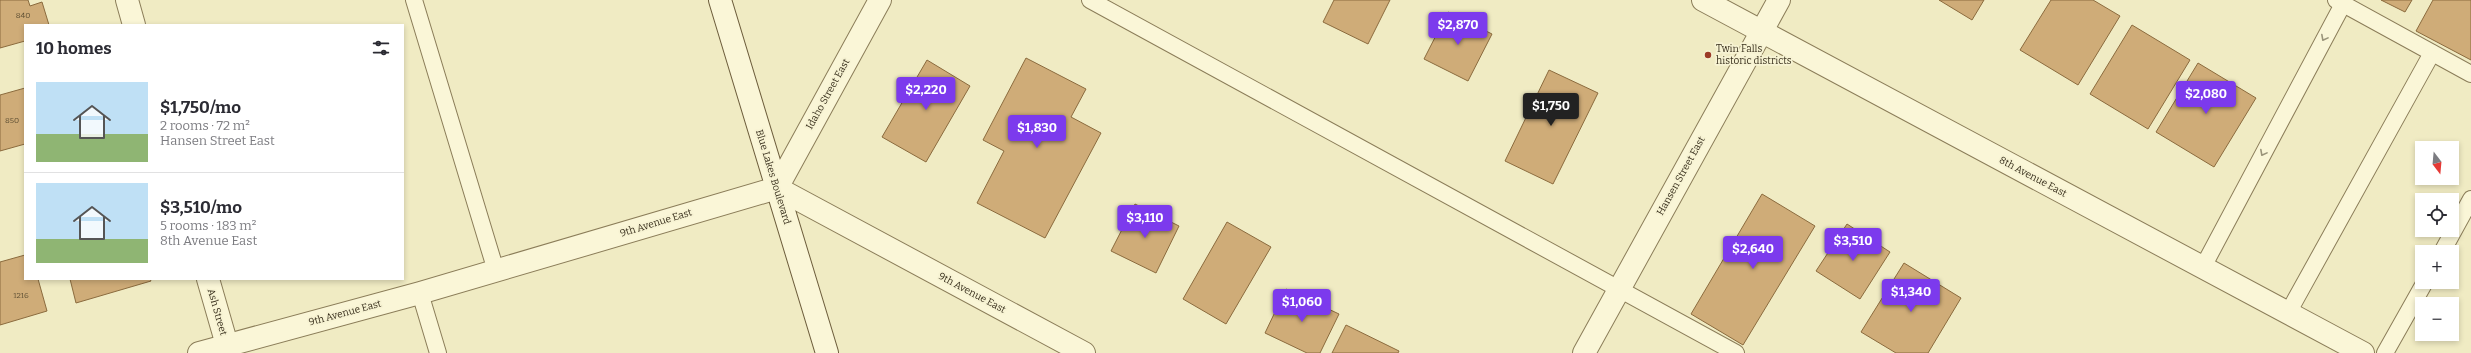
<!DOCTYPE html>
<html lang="en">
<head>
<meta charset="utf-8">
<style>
	:root { --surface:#fff; --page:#f2f2f3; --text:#2b2b33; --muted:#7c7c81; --line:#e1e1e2; --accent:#7c3aed }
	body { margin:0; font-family:Bitter,serif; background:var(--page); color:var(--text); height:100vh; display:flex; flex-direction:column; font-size:15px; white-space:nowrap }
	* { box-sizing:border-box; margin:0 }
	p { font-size:13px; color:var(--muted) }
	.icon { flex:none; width:22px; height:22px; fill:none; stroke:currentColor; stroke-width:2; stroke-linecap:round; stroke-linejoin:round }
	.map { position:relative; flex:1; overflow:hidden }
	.panel { position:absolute; left:24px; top:24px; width:380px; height:256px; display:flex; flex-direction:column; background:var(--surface); border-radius:0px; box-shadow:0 2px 6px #0003 }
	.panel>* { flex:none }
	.needle { width:26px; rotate:164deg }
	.tools { position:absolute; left:2415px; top:141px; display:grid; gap:8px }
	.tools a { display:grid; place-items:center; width:44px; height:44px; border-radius:0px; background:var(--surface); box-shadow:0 2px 6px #0003; font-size:20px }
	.price { position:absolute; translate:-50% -34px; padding:0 9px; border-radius:4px; background:var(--accent); color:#fff; font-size:13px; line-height:26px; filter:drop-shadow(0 1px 2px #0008) }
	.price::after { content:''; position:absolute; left:50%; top:24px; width:12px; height:9px; margin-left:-6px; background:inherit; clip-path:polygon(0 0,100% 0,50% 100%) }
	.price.selected { background:#222; color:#fff }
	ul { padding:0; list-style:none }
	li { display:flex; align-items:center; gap:12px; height:100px; padding:0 12px }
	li+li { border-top:1px solid var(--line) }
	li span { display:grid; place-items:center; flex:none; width:112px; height:80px; border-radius:0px; color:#555 }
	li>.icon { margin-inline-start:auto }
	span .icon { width:48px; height:48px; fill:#fffc; stroke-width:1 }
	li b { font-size:17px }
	h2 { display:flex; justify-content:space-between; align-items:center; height:48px; padding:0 12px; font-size:17px }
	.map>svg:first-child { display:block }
</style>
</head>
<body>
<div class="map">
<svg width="2471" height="353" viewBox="0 0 2471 353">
	<rect width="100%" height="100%" fill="#f0ebc3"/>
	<g fill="#cfac78" stroke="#8b6b3e">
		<polygon points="0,0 28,0 30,6 42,2 49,25 25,25 25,41 0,48"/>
		<polygon points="1334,0 1390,0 1368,44 1323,22"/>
		<polygon points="1939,0 1984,0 1972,20"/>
		<polygon points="2051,0 2093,0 2120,16 2078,85 2020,50"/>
		<polygon points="2381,0 2412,0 2405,12"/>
		<polygon points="2433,0 2471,0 2471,60 2416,31"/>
		<polygon points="1448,12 1492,34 1468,81 1424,59"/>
		<polygon points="2132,25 2190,60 2148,129 2090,94"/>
		<polygon points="1026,58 1086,89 1071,117 1101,133 1045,238 977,203 1004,151 983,140"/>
		<polygon points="927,60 970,86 926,162 882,137"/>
		<polygon points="2198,63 2256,98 2214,167 2156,132"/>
		<polygon points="1549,70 1598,93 1553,184 1505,161"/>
		<polygon points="25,88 25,144 0,151 0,95"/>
		<polygon points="1762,194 1815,226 1743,345 1691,314"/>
		<polygon points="1135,204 1179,226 1156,273 1111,251"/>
		<polygon points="1227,222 1271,247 1226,324 1183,299"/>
		<polygon points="1847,224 1890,252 1860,299 1816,271"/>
		<polygon points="25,255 25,279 38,279 47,311 0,325 0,262"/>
		<polygon points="1904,263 1961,298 1928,353 1896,353 1861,332"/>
		<polygon points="70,279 150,279 151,281 76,303"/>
		<polygon points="1286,289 1339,314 1320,353 1307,353 1265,333"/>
		<polygon points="1346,325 1399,351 1398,353 1332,353"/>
	</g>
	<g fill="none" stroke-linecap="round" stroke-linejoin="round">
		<defs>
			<g id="service">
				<polyline points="414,0 496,271"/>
				<polyline points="1090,0 1736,353"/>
				<polyline points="2336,0 2471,74"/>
				<polyline points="2442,252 2471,199"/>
				<polyline points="2203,267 2343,4"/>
				<polyline points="420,293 438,353"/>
				<polyline points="2288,313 2432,53"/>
				<polyline points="2385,353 2425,282"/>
			</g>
			<g id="minor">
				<polyline points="127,0 134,25"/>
				<polyline points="1703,0 2363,353"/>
				<polyline points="208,279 227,345"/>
				<polyline points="199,353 420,293 777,188 1084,353"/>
				<polyline points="1584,353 1779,0"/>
			</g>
			<polyline id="tertiary" points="777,188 880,0"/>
			<polyline id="secondary" points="720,0 827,353"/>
		</defs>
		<use href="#service" stroke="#8b7d59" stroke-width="18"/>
		<use href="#minor" stroke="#8b7d59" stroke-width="24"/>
		<use href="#tertiary" stroke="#8b7d59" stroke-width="24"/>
		<use href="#secondary" stroke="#6d5d3c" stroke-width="24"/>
		<use href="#service" stroke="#faf6d7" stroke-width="16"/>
		<use href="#minor" stroke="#faf6d7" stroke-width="22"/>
		<use href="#tertiary" stroke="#faf6d7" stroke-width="22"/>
		<use href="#secondary" stroke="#faf6d7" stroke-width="22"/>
	</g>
	<defs><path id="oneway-chevron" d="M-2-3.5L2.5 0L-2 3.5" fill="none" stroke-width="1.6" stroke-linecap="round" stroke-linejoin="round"/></defs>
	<g stroke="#9a947a">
		<use href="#oneway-chevron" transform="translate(2324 38) rotate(118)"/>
		<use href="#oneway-chevron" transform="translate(2263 153) rotate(118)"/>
	</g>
	<circle fill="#9c3b27" stroke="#f7f3d3" stroke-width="1.5" cx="1708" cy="55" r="4"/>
	<g text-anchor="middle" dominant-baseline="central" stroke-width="3.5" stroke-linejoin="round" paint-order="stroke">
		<g font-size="8" fill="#5f5034">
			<text x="23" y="15">840</text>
			<text x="12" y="120">850</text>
			<text x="21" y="295">1216</text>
		</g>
		<g font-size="10" fill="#3a311e" stroke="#f7f3d3" text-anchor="start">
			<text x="1716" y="49">Twin Falls<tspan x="1716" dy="12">historic districts</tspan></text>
		</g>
		<g font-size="10" fill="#3a311e" stroke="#f7f3d3">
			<text transform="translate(828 94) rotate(-61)">Idaho Street East</text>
			<text transform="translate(1681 176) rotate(-61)">Hansen Street East</text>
			<text transform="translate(773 177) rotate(73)">Blue Lakes Boulevard</text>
			<text transform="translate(2033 177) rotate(28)">8th Avenue East</text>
			<text transform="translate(656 223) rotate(-17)">9th Avenue East</text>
			<text transform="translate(972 293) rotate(28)">9th Avenue East</text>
			<text transform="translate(217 312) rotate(74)">Ash Street</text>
			<text transform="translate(345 313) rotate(-15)">9th Avenue East</text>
		</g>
	</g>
</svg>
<div class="tools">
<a><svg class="needle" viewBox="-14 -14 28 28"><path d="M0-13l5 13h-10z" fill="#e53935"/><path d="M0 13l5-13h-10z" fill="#7c7c81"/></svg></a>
<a><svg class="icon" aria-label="locate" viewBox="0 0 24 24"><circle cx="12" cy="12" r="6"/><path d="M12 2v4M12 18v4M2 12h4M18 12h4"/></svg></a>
<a>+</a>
<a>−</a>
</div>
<b class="price" style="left:1458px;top:46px">$2,870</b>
<b class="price" style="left:926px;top:111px">$2,220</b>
<b class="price" style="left:2206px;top:115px">$2,080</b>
<b class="price selected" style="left:1551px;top:127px">$1,750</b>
<b class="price" style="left:1037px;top:149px">$1,830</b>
<b class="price" style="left:1145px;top:239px">$3,110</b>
<b class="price" style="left:1853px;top:262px">$3,510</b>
<b class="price" style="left:1753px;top:270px">$2,640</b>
<b class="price" style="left:1911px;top:313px">$1,340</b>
<b class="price" style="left:1302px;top:323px">$1,060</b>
<section class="panel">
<h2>10 homes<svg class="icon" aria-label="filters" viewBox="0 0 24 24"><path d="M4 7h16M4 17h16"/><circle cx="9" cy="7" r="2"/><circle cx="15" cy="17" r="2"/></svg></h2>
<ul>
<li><span style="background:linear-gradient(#bfe0f5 65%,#8fb573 0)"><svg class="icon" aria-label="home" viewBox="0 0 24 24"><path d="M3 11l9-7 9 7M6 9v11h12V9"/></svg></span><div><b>$1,750/mo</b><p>2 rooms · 72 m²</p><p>Hansen Street East</p></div></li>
<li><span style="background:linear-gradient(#bfe0f5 70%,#8fb573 0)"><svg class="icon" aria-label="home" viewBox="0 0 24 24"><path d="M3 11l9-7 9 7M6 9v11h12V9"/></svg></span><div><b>$3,510/mo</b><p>5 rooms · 183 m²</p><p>8th Avenue East</p></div></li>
</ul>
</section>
</div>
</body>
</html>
